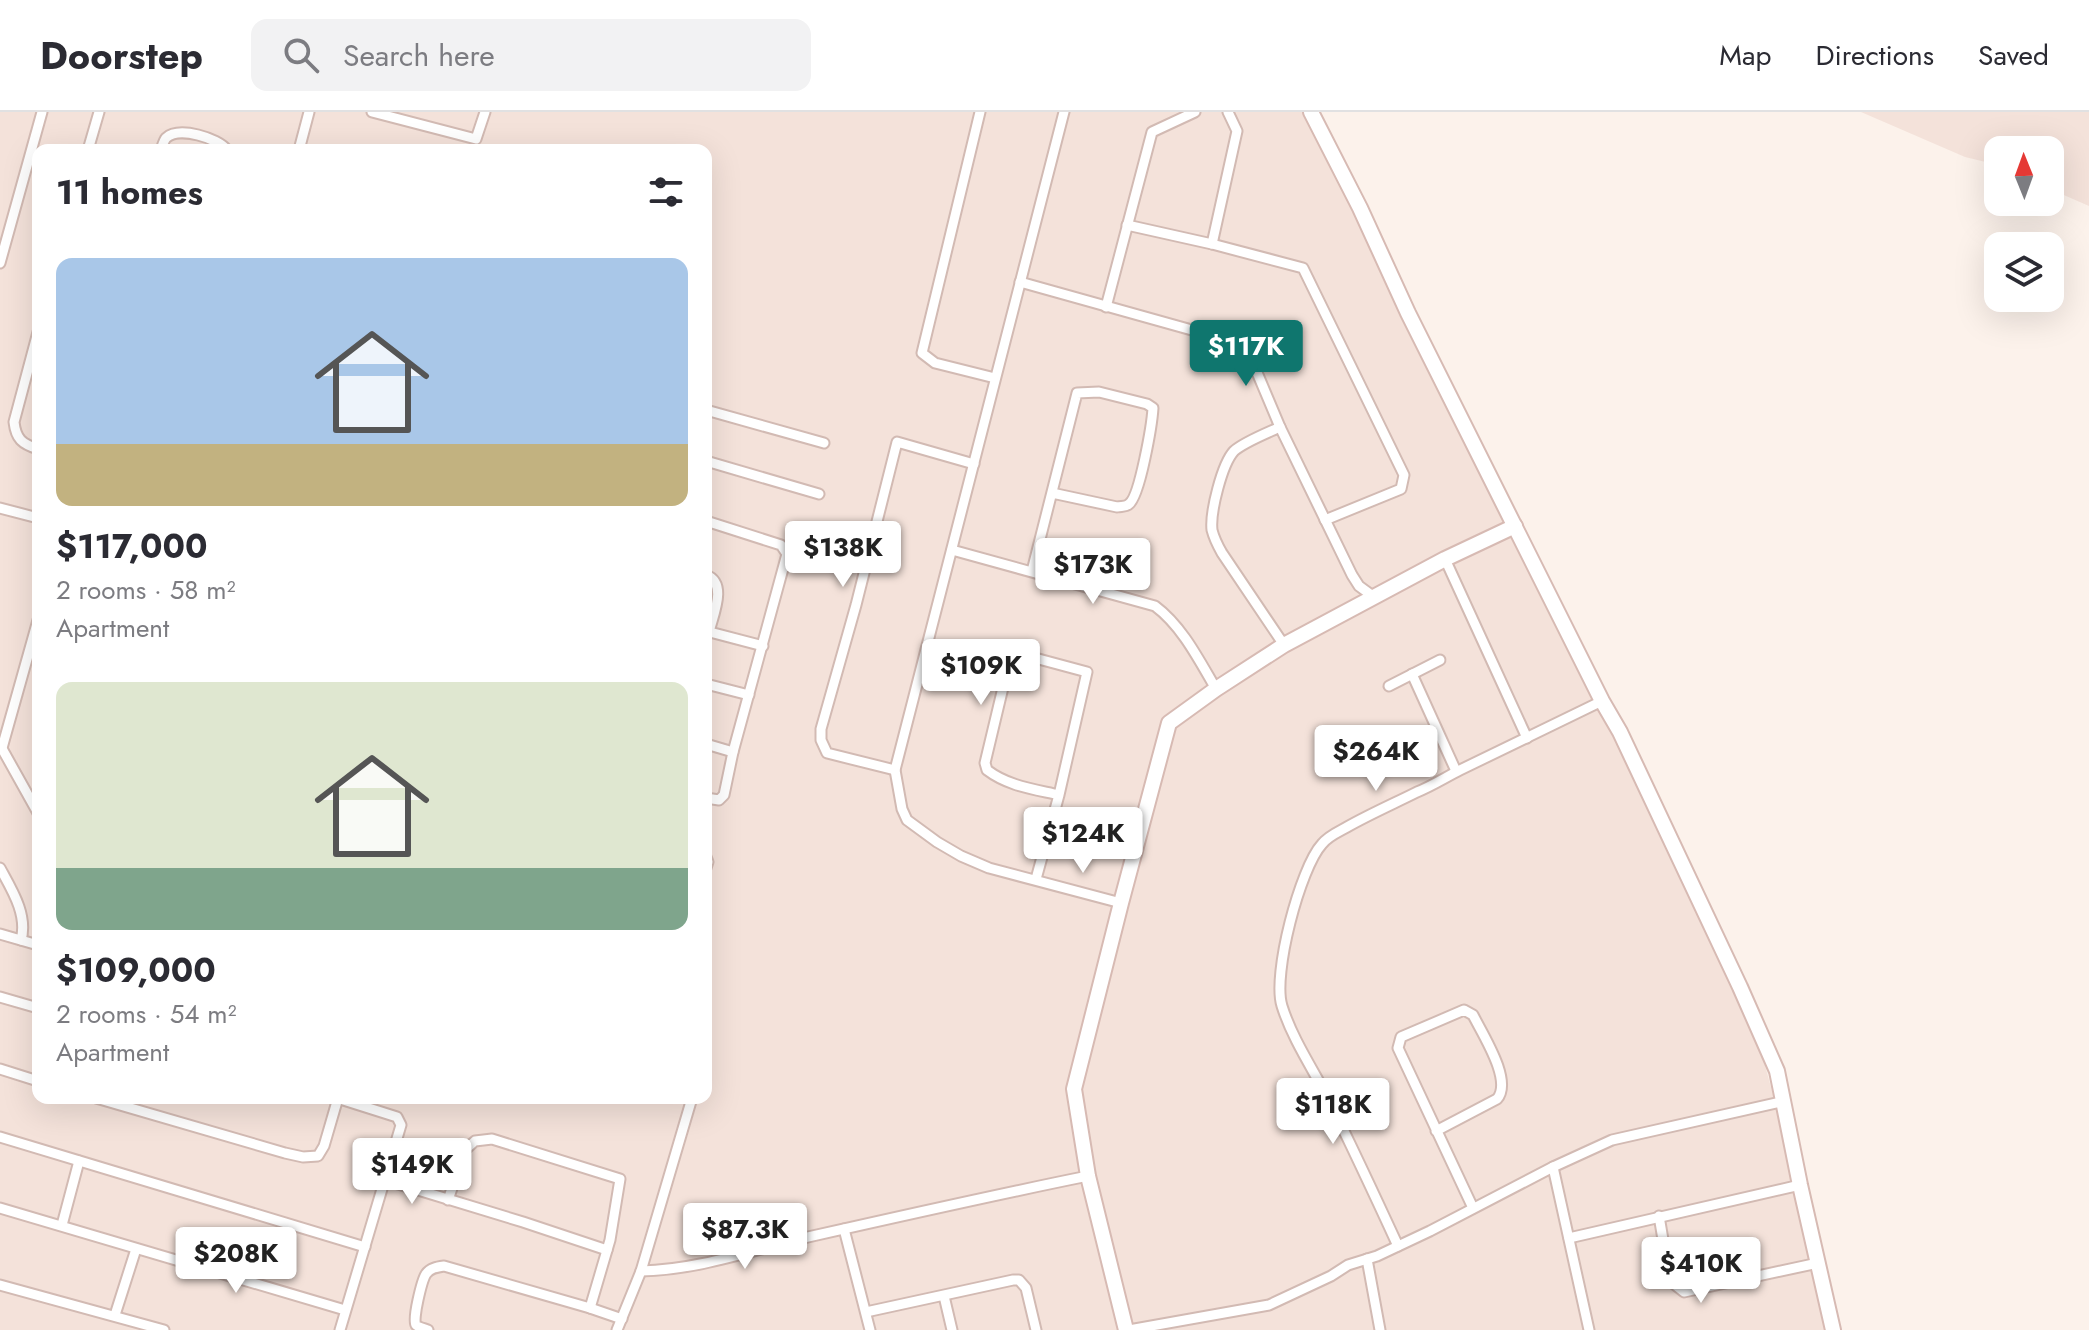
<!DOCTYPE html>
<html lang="en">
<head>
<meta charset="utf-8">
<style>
	:root { --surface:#fff; --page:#f2f2f3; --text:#2b2b33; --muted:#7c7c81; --line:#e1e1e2; --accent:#0f766e }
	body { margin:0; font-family:Jost,sans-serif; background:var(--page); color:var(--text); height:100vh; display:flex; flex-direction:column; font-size:30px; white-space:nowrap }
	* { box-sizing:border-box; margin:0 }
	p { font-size:26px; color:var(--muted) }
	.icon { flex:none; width:44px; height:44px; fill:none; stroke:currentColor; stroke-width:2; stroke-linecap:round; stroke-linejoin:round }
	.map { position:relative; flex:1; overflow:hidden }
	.drawer { position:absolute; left:32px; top:32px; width:680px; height:960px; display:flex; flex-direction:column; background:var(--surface); border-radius:16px; box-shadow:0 8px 32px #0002 }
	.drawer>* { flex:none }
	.needle { width:52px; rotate:359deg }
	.controls { position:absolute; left:1984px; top:24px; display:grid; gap:16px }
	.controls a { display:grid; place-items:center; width:80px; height:80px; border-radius:16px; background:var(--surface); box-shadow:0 8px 32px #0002; font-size:40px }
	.price { position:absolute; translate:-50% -68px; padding:0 18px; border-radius:8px; background:#fff; color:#222; font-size:26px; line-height:52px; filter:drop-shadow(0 2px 4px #0008) }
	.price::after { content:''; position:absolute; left:50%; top:48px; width:24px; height:18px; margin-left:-12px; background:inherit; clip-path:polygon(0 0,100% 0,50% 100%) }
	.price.current { background:var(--accent); color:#fff }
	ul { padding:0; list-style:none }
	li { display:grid; align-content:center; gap:16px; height:424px; padding:0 24px }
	li span { display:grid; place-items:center; height:248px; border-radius:16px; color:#555 }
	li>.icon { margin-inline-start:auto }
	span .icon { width:144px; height:144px; fill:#fffc; stroke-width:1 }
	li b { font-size:34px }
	h2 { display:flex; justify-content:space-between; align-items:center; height:96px; padding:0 24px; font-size:34px }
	header { display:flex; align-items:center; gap:48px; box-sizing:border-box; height:112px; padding:0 40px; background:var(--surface); border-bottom:2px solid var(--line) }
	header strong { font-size:38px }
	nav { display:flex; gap:44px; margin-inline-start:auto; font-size:28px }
	.search { width:560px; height:72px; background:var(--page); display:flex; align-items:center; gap:20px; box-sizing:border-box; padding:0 28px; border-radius:16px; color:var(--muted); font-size:30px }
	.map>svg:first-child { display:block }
</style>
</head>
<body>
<header>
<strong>Doorstep</strong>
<div class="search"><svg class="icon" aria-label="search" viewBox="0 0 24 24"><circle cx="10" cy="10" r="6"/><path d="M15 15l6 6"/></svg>Search here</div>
<nav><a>Map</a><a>Directions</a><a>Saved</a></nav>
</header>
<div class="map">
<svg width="2089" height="1218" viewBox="0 0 2089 1218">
	<rect width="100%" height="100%" fill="#fcf2eb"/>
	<g fill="#f4e2da" fill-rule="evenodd">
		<path d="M0,0h1307l284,555 163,358 83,305h-1837zM38,38h668v948h-668z"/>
		<polygon points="1861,0 2089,0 2089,94 2050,77 2050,38 1998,38 1998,53 1965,45"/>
	</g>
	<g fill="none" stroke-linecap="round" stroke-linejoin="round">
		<defs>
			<g id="street">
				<polyline points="372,0 476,27 485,0"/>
				<polyline points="980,0 922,241 935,251 995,266"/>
				<polyline points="1064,0 895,658 902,697 907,708 937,730 961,744 989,756 1121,791"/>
				<polyline points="88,38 99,0"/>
				<path d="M161,38c1,-3 3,-10 5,-12 13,-12 52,0 61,12"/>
				<polyline points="299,38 309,0"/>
				<polyline points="1127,113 1212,132 1303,156 1404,363 1401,377 1325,408"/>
				<polyline points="1212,132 1237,19 1228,0"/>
				<polyline points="0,151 42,0"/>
				<polyline points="1020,170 1224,227 1239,236 1256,258 1280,315 1352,463 1359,474 1374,485"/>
				<polyline points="1106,195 1152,20 1195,0"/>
				<path d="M38,220l-24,90c2,17 8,22 24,27"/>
				<polyline points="706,298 824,331"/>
				<path d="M1280,315c-13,6 -36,15 -46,24 -12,13 -24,61 -22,79 2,8 6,16 10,23l62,92"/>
				<polyline points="706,349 819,382"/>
				<polyline points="0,396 38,406"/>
				<polyline points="706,409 781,433 787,442 733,640 724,683 719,688 706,686"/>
				<path d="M952,438l203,56c27,20 44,54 61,83"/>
				<polyline points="1445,447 1527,626"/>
				<path d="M1032,459l45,-178 22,-1 48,12 6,4c-1,16 -13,88 -24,96 -3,3 -7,2 -12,3l-65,-14"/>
				<path d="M706,463c22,8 7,40 3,57"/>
				<polyline points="706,519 763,534"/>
				<polyline points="1412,562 1456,659"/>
				<polyline points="706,572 749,583"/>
				<polyline points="1389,574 1440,548"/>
				<polyline points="706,632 733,640"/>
				<polyline points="0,633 38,701"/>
				<polyline points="2,636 38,508"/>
				<polyline points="895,658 827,641 821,628 821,617 856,493 897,330 974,352"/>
				<polyline points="706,745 708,750 706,756"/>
				<path d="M0,756c12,22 28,47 21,72"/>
				<path d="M1036,767l23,-84 28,-123 -67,-18h-9l-26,109 2,7c21,16 46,19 72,25"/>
				<polyline points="0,822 38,833"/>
				<polyline points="0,885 38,896"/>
				<polyline points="0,957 38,969"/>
				<polyline points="96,986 285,1041 303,1045 318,1044 324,1034 338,986"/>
				<polyline points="337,986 397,1005 401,1013 340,1218"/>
				<path d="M1436,1019l61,-32c16,-18 -14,-64 -24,-84l-9,-5 -63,27 -3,11 75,160"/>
				<polyline points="0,1025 365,1135"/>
				<polyline points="1553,1055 1589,1218"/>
				<polyline points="385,1068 523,1110 607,1138"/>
				<polyline points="448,1088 465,1038 475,1029 492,1027 620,1067 610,1128 590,1196"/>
				<polyline points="0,1096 345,1198"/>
				<polyline points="1659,1104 1670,1169 1684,1180 1818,1151"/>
				<polyline points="62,1113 79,1049"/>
				<polyline points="844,1117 870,1218"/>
				<polyline points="1569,1126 1800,1073"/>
				<path d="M1398,1134c-23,-50 -46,-99 -70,-148 -16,-30 -36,-60 -46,-92 -10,-31 18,-138 40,-162 6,-8 16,-12 25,-17 23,-13 46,-23 70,-35 15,-6 29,-15 43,-22 47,-23 95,-46 142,-69"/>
				<polyline points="1367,1147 1380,1218"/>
				<path d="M641,1159c57,-1 112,-21 167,-34 93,-21 186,-42 280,-61"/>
				<polyline points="0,1173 164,1218"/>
				<polyline points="944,1184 952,1218"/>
				<polyline points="866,1200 1013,1168 1019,1168 1026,1176 1036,1218"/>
				<polyline points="115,1203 136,1137"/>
				<path d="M428,1218c-2,-1 -11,-3 -12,-5 -4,-5 6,-45 10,-51 4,-6 11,-7 18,-8l146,42 32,11"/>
				<polyline points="617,1218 641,1159 692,986"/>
				<polyline points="1129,1218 1269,1193 1331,1164 1348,1153 1377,1144 1430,1119 1553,1055 1612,1028 1785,989"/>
			</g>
			<g id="secondary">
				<polyline points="1311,0 1360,96 1408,201 1602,589 1620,620 1740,875 1777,959 1800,1073 1833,1218"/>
				<polyline points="1126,1218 1088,1064 1074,977 1121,791 1169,611 1216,577 1284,533 1445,447 1515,414"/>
			</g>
		</defs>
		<use href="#street" stroke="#d2bab3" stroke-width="13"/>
		<use href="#secondary" stroke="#d7bab3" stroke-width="18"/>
		<use href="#street" stroke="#fff" stroke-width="9"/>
		<use href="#secondary" stroke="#fff" stroke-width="14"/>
	</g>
</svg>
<div class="controls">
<a><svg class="needle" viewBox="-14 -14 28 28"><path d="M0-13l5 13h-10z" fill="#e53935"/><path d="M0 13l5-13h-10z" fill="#7c7c81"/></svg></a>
<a><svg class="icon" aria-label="layers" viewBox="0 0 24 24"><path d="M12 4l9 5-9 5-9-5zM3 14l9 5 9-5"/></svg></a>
</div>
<b class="price current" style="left:1246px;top:276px">$117K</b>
<b class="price" style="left:843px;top:477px">$138K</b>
<b class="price" style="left:1093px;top:494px">$173K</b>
<b class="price" style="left:981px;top:595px">$109K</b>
<b class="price" style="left:1376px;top:681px">$264K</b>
<b class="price" style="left:1083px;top:763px">$124K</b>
<b class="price" style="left:1333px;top:1034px">$118K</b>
<b class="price" style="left:412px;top:1094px">$149K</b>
<b class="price" style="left:745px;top:1159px">$87.3K</b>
<b class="price" style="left:236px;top:1183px">$208K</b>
<b class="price" style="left:1701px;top:1193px">$410K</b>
<section class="drawer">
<h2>11 homes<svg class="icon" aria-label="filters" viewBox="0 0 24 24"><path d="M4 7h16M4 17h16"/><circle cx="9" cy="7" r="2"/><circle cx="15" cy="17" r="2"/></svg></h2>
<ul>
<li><span style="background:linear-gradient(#a9c7e8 75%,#c2b280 0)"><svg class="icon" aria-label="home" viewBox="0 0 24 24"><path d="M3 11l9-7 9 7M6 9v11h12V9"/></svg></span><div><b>$117,000</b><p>2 rooms · 58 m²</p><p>Apartment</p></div></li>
<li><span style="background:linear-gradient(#dfe7d0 75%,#7fa58c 0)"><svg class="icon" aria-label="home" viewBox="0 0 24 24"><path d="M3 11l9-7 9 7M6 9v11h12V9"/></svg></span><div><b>$109,000</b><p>2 rooms · 54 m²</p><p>Apartment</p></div></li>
</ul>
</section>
</div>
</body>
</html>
